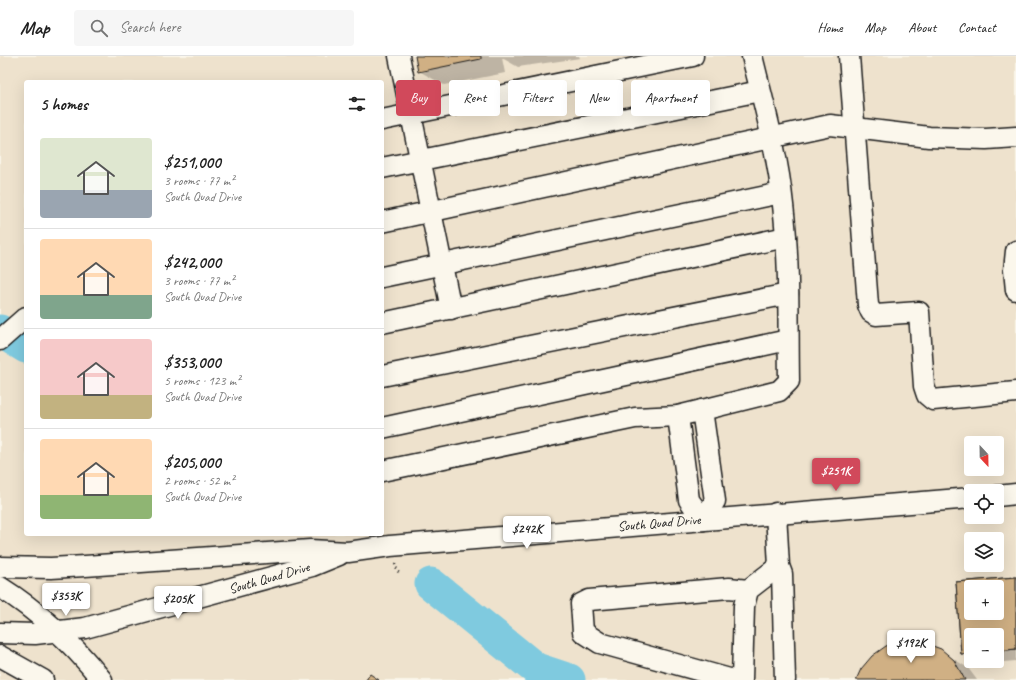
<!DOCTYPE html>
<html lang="en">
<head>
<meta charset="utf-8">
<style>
	:root { --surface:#fff; --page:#f6f6f6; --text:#222; --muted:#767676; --line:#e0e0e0; --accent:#d1495b }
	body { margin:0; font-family:Caveat,sans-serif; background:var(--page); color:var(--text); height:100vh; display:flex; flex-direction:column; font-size:15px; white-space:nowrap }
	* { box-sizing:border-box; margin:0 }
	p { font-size:13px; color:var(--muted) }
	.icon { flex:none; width:22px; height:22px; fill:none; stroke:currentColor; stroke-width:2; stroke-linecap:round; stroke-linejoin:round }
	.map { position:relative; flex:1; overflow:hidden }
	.sheet { position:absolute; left:24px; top:24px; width:360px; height:456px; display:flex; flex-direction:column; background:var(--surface); border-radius:4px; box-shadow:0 4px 16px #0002 }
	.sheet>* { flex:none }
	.hud { position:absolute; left:396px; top:24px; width:380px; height:36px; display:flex; gap:8px }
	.needle { width:26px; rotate:158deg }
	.controls { position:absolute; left:964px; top:380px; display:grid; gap:8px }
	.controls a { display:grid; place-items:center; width:40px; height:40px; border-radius:4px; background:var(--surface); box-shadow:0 4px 16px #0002; font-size:20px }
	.price { position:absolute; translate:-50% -34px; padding:0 9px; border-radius:4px; background:#fff; color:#222; font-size:13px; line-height:26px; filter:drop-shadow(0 1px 2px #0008) }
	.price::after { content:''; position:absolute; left:50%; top:24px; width:12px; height:9px; margin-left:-6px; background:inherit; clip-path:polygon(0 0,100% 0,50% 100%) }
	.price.on { background:var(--accent); color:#fff }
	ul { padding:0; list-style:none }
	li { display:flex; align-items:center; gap:12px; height:100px; padding:0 16px }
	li+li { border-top:1px solid var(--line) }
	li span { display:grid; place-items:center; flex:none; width:112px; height:80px; border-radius:4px; color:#555 }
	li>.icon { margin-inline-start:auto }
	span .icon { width:48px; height:48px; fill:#fffc; stroke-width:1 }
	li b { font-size:17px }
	h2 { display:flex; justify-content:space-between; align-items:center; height:48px; padding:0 16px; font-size:17px }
	.chip { padding:0 14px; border-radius:4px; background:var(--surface); box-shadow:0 4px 16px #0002; font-size:14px; line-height:36px }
	.chip.on { background:var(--accent); color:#fff }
	header { display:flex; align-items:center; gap:24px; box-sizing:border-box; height:56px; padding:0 20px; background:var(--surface); border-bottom:1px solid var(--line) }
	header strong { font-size:19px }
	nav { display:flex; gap:22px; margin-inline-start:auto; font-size:14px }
	.search { width:280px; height:36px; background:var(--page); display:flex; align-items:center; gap:10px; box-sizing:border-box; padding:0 14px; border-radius:4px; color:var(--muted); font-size:15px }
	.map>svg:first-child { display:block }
</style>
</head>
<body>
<header>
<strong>Map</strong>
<div class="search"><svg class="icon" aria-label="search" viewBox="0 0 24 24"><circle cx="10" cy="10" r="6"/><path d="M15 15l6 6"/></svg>Search here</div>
<nav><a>Home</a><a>Map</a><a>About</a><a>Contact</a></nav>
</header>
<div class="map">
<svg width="1016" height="624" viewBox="0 0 1016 624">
	<rect width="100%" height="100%" fill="#fbf7ec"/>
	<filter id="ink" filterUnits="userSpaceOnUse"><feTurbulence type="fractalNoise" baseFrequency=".025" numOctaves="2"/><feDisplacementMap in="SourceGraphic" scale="8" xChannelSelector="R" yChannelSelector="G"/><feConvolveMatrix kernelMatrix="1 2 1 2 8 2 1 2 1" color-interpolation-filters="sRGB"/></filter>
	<g filter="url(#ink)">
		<path fill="#eee2cd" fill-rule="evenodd" d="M0,0h1016v624h-1016zM26,26h356v452h-356zM971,387h26v26h-26zM971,435h26v26h-26zM971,483h26v26h-26zM971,531h26v26h-26zM971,579h26v26h-26z"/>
		<g fill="#0003" fill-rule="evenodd">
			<polygon points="416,0 579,0 580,2 518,11 502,2 505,17 444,29 419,15"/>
			<path d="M1016,522v83l-36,3 -4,-3h21v-26h-26v23l-9,-5 -5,-70zM971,531h26v26h-26z"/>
			<polygon points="949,600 968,612 977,624 857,624"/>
		</g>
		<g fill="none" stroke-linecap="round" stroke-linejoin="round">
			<g stroke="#7fcadf" stroke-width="33">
				<polyline points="0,275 26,291"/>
				<polyline points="431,528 536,613 569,624"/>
			</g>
		</g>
		<g fill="#d0b084" stroke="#1c1c1c" fill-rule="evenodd">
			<polygon points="415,0 481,0 481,3 418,16"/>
			<path d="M1016,521v72l-19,2v-16h-26v18l-10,1 -5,-72zM971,531h26v26h-26z"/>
			<path d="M1016,521v72l-19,2v-16h-26v18l-10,1 -5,-72zM971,531h26v26h-26z"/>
			<polygon points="902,585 919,585 941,593 954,604 965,624 856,624 861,613 872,600 886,590"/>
			<polygon points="370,618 379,624 366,624"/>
		</g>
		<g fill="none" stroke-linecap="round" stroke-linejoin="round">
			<defs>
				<g id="minor">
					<polyline points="399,0 451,253"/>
					<polyline points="849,0 868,249 871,256 876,259 919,256 924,330 927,339 933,344 1016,336"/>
					<polyline points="382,64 693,0"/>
					<polyline points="382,112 760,35"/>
					<polyline points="382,166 830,69 929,81 986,83 1016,81"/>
					<polyline points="1016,195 1014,214 1016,234"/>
					<polyline points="382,221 781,137"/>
					<polyline points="382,267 786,181"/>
					<polyline points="0,284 26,261"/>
					<polyline points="382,320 788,238"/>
					<polyline points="702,354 715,445 703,464"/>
					<polyline points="678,360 689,444 703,464"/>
					<polyline points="382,372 788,284"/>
					<path d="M382,415l253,-53 43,-2 101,-25 10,-10c-1,-59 1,-118 -6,-176 -5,-50 -19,-100 -31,-149"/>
					<polyline points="997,440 1016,438"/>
					<polyline points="776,457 779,510 782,518 785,624"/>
					<polyline points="0,511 51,512 85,510 310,494 348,496 390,490 971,442"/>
					<path d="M0,531c40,25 73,57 102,93"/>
					<polyline points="0,577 35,578 85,572 312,510 339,499"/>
					<polyline points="0,600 43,624"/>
					<polyline points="733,624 600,587 583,576 581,548 589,544 729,532 748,534"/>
					<polyline points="742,624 744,550 748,534 779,510"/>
				</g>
			</defs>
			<use href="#minor" stroke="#1c1c1c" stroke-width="23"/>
			<polyline stroke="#1c1c1c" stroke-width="2.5" stroke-dasharray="1 3" stroke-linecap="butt" points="395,508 399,518"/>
			<use href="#minor" stroke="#fbf7ec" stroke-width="20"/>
		</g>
	</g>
	<g text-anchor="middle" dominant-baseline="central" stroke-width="3" stroke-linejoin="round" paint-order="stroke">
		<g font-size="14" fill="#1c1c1c" stroke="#fbf7ec">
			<text transform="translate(659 467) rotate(-5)">South Quad Drive</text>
			<text transform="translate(269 522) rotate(-16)">South Quad Drive</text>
		</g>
	</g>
</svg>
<div class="controls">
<a><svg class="needle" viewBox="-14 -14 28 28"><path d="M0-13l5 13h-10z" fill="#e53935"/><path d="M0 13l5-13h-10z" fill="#767676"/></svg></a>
<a><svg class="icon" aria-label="locate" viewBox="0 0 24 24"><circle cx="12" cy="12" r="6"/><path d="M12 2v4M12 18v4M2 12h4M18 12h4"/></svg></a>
<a><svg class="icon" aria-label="layers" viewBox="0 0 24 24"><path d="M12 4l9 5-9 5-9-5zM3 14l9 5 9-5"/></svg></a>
<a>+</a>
<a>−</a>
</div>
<b class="price on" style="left:836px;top:436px">$251K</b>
<b class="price" style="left:527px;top:494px">$242K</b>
<b class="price" style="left:66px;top:561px">$353K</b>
<b class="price" style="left:178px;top:564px">$205K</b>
<b class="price" style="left:911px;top:608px">$192K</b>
<div class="hud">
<a class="chip on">Buy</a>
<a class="chip">Rent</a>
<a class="chip">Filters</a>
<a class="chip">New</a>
<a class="chip">Apartment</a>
</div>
<section class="sheet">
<h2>5 homes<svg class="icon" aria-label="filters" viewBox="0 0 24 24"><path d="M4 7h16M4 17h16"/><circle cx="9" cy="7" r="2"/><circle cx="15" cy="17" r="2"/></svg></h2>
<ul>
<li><span style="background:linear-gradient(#dfe7d0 65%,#9aa5b1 0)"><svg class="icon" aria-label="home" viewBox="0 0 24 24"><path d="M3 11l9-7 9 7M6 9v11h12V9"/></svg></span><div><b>$251,000</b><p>3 rooms · 77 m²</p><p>South Quad Drive</p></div></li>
<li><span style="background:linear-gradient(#ffd9b3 70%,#7fa58c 0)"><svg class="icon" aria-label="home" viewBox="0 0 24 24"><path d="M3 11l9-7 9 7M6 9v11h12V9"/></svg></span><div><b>$242,000</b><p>3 rooms · 77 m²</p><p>South Quad Drive</p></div></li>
<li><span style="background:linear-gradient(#f6c9c9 70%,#c2b280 0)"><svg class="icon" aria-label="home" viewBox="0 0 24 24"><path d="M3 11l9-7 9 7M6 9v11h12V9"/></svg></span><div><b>$353,000</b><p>5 rooms · 123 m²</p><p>South Quad Drive</p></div></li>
<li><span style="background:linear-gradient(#ffd9b3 70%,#8fb573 0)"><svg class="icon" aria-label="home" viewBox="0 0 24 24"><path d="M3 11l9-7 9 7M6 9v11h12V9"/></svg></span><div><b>$205,000</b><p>2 rooms · 52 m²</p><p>South Quad Drive</p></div></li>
</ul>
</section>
</div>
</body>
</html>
